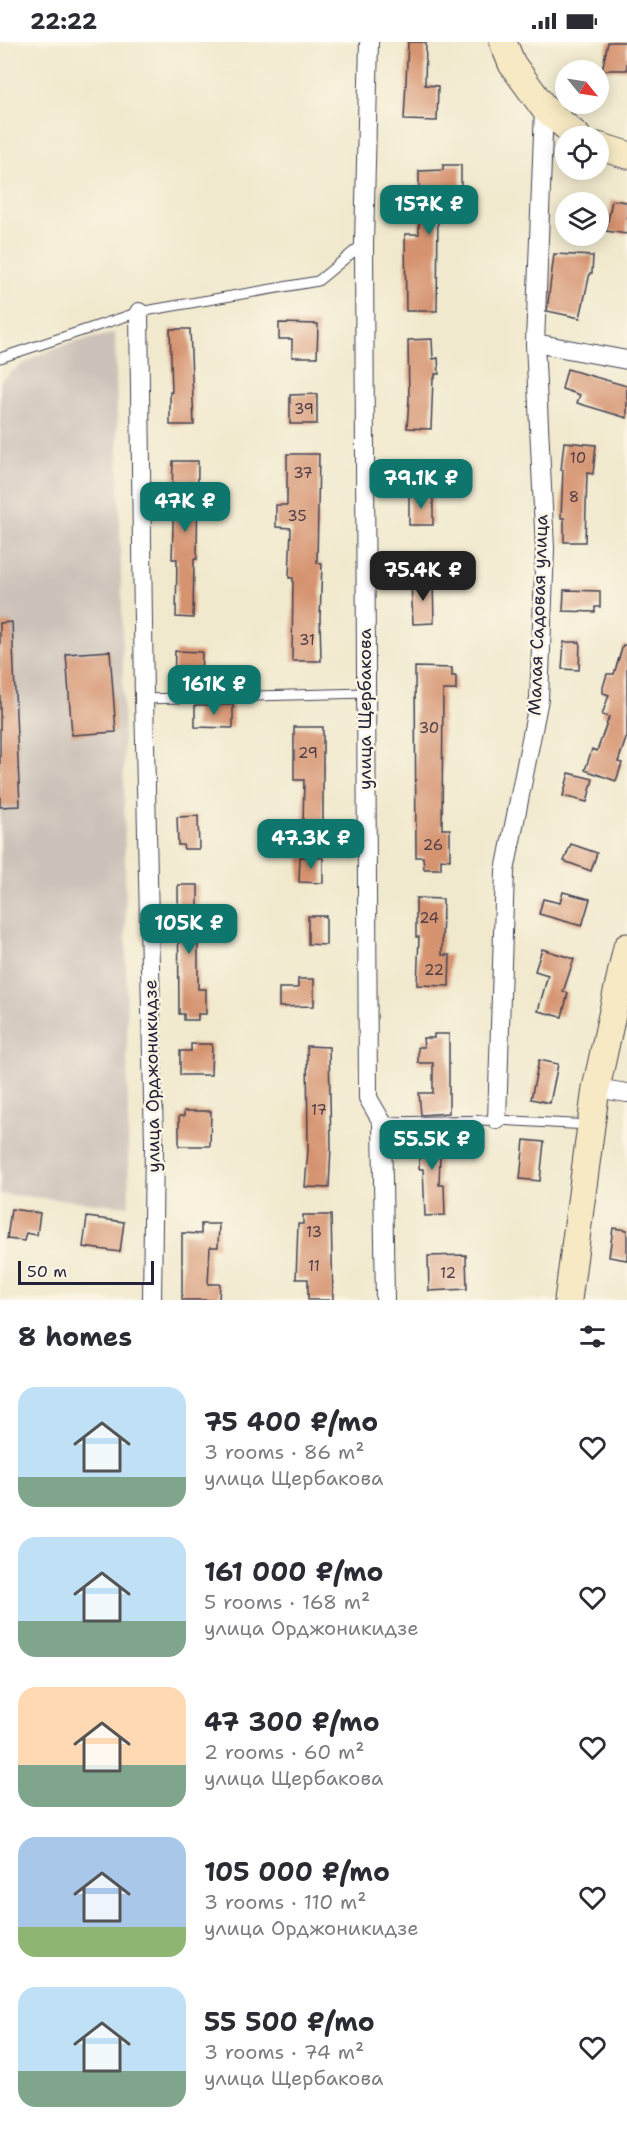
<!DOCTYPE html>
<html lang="en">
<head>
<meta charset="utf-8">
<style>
	:root { --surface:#fff; --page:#f7f7f7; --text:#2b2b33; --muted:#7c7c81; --accent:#0f766e }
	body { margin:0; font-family:"Shantell Sans",sans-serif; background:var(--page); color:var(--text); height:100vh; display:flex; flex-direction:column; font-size:22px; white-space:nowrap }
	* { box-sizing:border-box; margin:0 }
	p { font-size:20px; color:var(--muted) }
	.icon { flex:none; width:33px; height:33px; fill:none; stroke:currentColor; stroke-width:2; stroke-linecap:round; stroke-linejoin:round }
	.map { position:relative; height:1258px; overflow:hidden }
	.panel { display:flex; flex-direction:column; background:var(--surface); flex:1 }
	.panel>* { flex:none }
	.needle { width:39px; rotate:120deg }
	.tools { position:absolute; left:555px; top:18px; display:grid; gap:12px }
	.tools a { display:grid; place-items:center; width:54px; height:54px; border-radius:50%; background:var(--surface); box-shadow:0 3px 15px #0003; font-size:30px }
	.scale { position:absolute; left:18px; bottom:15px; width:136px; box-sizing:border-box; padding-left:6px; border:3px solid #22223b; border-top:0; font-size:16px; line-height:21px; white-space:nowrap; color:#22223b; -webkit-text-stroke:4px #fcf5e5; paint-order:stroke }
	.price { position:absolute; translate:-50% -51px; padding:0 14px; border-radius:12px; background:var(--accent); color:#fff; font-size:20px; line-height:39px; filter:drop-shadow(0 2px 3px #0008) }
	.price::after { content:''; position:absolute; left:50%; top:36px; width:18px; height:14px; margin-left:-9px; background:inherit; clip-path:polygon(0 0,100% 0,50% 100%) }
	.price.selected { background:#222; color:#fff }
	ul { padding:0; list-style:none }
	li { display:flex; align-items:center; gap:18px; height:150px; padding:0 18px }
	li span { display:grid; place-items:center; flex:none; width:168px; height:120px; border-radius:18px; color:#555 }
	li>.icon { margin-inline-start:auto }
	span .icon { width:72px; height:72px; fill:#fffc; stroke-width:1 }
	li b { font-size:26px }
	h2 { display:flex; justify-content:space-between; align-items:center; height:72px; padding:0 18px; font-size:26px }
	.status { display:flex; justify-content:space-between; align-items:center; height:42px; padding:0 30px; background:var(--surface); direction:ltr }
	.status svg { height:16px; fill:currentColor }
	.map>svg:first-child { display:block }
</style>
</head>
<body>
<div class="status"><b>22:22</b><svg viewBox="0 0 49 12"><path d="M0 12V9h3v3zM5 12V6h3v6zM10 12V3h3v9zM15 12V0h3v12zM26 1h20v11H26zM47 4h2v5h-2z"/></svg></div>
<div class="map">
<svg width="627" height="1258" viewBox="0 0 627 1258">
	<rect width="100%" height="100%" fill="#fcf5e5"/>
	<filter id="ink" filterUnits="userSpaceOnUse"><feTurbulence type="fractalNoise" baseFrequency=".0167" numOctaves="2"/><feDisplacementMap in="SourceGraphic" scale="12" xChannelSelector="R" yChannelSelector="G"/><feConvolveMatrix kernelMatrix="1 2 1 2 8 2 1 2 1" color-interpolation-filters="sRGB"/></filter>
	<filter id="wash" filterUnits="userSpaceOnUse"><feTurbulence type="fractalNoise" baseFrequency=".008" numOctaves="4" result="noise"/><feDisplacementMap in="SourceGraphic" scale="24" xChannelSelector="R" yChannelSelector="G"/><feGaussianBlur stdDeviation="1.35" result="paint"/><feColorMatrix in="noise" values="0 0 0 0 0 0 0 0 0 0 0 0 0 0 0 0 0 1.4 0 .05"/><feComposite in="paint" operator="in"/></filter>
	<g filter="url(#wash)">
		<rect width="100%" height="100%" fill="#f0e9cd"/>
		<polygon fill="#ccc2b9" points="115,291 122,566 129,1164 0,1152 0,339 11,330 37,314 65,303"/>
		<g id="blocks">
			<g fill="#d59370">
				<polygon points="408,0 426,0 425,43 438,44 437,79 404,78"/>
				<polygon points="608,0 627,0 627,28 602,28"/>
				<polygon points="443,123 461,123 461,147 456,147 457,172 438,172 437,269 406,269 405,192 419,192 419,129 443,128"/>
				<polygon points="612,158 627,160 627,192 606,189"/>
				<polygon points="554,212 593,214 592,231 590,231 580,276 547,269"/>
				<polygon points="279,281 318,282 317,315 292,315 292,297 279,297"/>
				<polygon points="170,287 190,287 194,383 170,383 170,350 172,350"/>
				<polygon points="432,297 433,317 438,316 439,332 435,332 435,336 433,336 431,387 407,386 409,357 408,298"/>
				<polygon points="567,327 627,344 627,376 577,361 580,353 562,347"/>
				<polygon points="317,352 317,382 290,382 290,353"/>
				<polygon points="564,400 596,403 593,432 587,431 585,500 564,500 564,476 561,476 563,428 561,428"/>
				<polygon points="287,412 319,412 317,521 322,522 320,576 321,619 292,619 293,536 289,536 291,486 276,485 276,463 287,463"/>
				<polygon points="173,419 198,419 197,517 194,517 193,576 176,575 177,517 172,517 174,450 172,450"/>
				<rect x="409" y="454" width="24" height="29"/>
				<polygon points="433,538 434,581 413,582 411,539"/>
				<polygon points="564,548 600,549 600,565 595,565 595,570 563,569"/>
				<polygon points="12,580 20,764 0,765 0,581"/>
				<polygon points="564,600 580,600 579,628 562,627"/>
				<polygon points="623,603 627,603 627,694 618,720 622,721 616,739 585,728 592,707 597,709 609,675 602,673 609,653 603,651 603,645 607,632 614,632"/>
				<polygon points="110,609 116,690 72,693 66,612"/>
				<polygon points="175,609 202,610 201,640 174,639"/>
				<polygon points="415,625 452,626 452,634 456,634 456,648 443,648 442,787 450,787 450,818 441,817 441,827 424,827 423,815 416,815"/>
				<polygon points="195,663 233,663 233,686 195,685"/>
				<polygon points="294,685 323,685 323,781 303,781 304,738 294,738"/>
				<polygon points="569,731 593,737 587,760 563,754"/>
				<polygon points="198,774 199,807 184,807 183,803 178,803 177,775"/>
				<polygon points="571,802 597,811 591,829 564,819"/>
				<polygon points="300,815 323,816 323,841 299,840"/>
				<polygon points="178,843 198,843 198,947 206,947 206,972 198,972 198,978 184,978 184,972 179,972"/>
				<polygon points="563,850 590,857 582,884 539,872 543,857 560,861"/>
				<polygon points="416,856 443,857 442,913 450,913 449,944 417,943 419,895 416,895"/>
				<polygon points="308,874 326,874 326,903 308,902"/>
				<polygon points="542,907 574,917 563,950 568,951 562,975 538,969 548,933 535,929"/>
				<polygon points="298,937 314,937 314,964 279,965 279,946 298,946"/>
				<polygon points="434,992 449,992 449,1071 421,1073 419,1051 433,1051 433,1021 418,1021 418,1005 424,1005 423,996 434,996"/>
				<polygon points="191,1002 212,1002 211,1033 180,1033 180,1009 191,1009"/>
				<polygon points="307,1004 329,1005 331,1105 329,1146 305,1145 308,1108"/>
				<polygon points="539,1018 558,1022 550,1061 531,1057"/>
				<polygon points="184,1069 211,1069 210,1104 179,1104 179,1074 184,1074"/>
				<polygon points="420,1086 441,1086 439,1143 444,1143 445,1173 425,1174 423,1127 419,1127"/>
				<polygon points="524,1098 544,1100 540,1139 520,1137"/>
				<polygon points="11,1167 40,1171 37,1193 26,1191 24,1199 7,1197"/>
				<polygon points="303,1173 331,1173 333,1258 308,1258 308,1237 296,1237 298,1182 303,1182"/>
				<polygon points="87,1175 124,1180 120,1210 83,1205"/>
				<polygon points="201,1182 219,1182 218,1205 210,1205 208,1242 220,1242 219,1258 182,1258 182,1191 201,1192"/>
				<polygon points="613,1186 627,1188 627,1218 609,1215"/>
				<polygon points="466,1213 467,1247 429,1249 428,1214"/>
			</g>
		</g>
	</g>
	<g filter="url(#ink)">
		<use href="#blocks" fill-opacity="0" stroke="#414051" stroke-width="1.5"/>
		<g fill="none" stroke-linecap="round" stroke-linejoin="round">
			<defs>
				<g id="lane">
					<polyline points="0,316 139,270 318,239 364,201"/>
					<polyline points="144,657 365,651"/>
					<polyline points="382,1080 497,1078 589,1083"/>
				</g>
				<g id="street">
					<polyline points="369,0 364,201 368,1056 382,1080 385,1258"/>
					<polyline points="139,270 144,657 154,1102 152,1258"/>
					<polyline points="535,301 627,318"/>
					<polyline points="596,1046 627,1051"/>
					<polyline points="497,1078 505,829 539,657 545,507 535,301 544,66"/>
				</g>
				<g id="secondary">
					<polyline points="503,0 512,22 544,66 577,94"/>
					<polyline points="598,104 627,113"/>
					<polyline points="568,1258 596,1046 627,905"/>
				</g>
			</defs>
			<use href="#lane" stroke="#414051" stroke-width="11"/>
			<use href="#street" stroke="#414051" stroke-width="20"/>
			<use href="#secondary" stroke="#414051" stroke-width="29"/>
			<use href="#lane" stroke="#fff" stroke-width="9"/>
			<use href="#street" stroke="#fff" stroke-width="18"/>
			<use href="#secondary" stroke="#f6e9c3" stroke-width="27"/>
		</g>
	</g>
	<g text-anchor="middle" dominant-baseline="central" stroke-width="5" stroke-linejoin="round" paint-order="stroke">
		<g font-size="15" fill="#4f3e48">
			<text x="304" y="367">39</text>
			<text x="578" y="416">10</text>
			<text x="303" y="431">37</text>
			<text x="574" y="455">8</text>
			<text x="297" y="474">35</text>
			<text x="307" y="598">31</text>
			<text x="429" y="686">30</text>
			<text x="308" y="711">29</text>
			<text x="433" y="803">26</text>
			<text x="429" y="876">24</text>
			<text x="434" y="928">22</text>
			<text x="319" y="1068">17</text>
			<text x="314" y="1190">13</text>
			<text x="314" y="1224">11</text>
			<text x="448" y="1231">12</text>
		</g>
		<g font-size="18" fill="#22223b" stroke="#fcf5e5">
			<text transform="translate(538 573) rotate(-88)">Малая Садовая улица</text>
			<text transform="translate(365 667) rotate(-90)">улица Щербакова</text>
			<text transform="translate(152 1034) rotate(-91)">улица Орджоникидзе</text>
		</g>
	</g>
</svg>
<div class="tools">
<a><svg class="needle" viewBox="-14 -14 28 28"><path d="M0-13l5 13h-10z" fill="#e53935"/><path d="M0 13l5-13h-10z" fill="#7c7c81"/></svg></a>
<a><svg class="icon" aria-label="locate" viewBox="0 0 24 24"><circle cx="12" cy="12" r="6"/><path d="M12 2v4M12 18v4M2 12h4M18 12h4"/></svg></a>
<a><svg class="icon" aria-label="layers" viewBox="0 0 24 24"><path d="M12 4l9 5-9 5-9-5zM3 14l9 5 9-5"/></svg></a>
</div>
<div class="scale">50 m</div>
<b class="price" style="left:429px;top:194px">157K ₽</b>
<b class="price" style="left:421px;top:468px">79.1K ₽</b>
<b class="price" style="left:185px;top:491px">47K ₽</b>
<b class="price selected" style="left:423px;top:560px">75.4K ₽</b>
<b class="price" style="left:214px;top:674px">161K ₽</b>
<b class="price" style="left:311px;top:828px">47.3K ₽</b>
<b class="price" style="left:189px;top:913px">105K ₽</b>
<b class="price" style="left:432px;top:1129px">55.5K ₽</b>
</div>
<section class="panel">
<h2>8 homes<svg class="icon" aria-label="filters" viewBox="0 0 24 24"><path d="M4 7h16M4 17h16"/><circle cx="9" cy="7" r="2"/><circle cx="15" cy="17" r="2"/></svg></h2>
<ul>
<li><span style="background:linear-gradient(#bfe0f5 75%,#7fa58c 0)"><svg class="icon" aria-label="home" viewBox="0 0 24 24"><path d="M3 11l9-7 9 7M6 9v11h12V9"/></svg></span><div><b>75 400 ₽/mo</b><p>3 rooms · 86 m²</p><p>улица Щербакова</p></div><svg class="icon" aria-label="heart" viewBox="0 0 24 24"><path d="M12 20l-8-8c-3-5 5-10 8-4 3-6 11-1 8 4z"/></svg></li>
<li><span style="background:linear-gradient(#bfe0f5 70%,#7fa58c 0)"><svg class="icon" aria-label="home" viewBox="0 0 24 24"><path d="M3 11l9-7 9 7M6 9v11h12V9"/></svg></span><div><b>161 000 ₽/mo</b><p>5 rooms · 168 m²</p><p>улица Орджоникидзе</p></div><svg class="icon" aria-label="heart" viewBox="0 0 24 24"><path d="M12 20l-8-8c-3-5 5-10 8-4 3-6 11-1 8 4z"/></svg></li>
<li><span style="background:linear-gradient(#ffd9b3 65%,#7fa58c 0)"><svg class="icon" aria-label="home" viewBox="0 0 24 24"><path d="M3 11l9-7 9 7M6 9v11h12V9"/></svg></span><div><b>47 300 ₽/mo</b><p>2 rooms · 60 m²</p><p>улица Щербакова</p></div><svg class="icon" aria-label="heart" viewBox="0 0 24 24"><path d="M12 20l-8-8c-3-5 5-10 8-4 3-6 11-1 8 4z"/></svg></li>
<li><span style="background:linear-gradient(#a9c7e8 75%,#8fb573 0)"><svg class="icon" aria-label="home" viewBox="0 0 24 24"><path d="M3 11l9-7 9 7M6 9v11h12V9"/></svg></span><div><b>105 000 ₽/mo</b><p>3 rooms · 110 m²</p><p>улица Орджоникидзе</p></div><svg class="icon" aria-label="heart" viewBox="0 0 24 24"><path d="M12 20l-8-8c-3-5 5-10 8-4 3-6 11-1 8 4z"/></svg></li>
<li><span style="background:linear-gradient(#bfe0f5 70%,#7fa58c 0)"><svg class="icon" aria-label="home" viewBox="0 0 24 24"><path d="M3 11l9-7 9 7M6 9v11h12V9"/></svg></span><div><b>55 500 ₽/mo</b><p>3 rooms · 74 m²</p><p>улица Щербакова</p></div><svg class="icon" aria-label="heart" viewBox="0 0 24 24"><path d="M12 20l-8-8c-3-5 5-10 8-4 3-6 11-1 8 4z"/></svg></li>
</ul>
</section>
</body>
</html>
